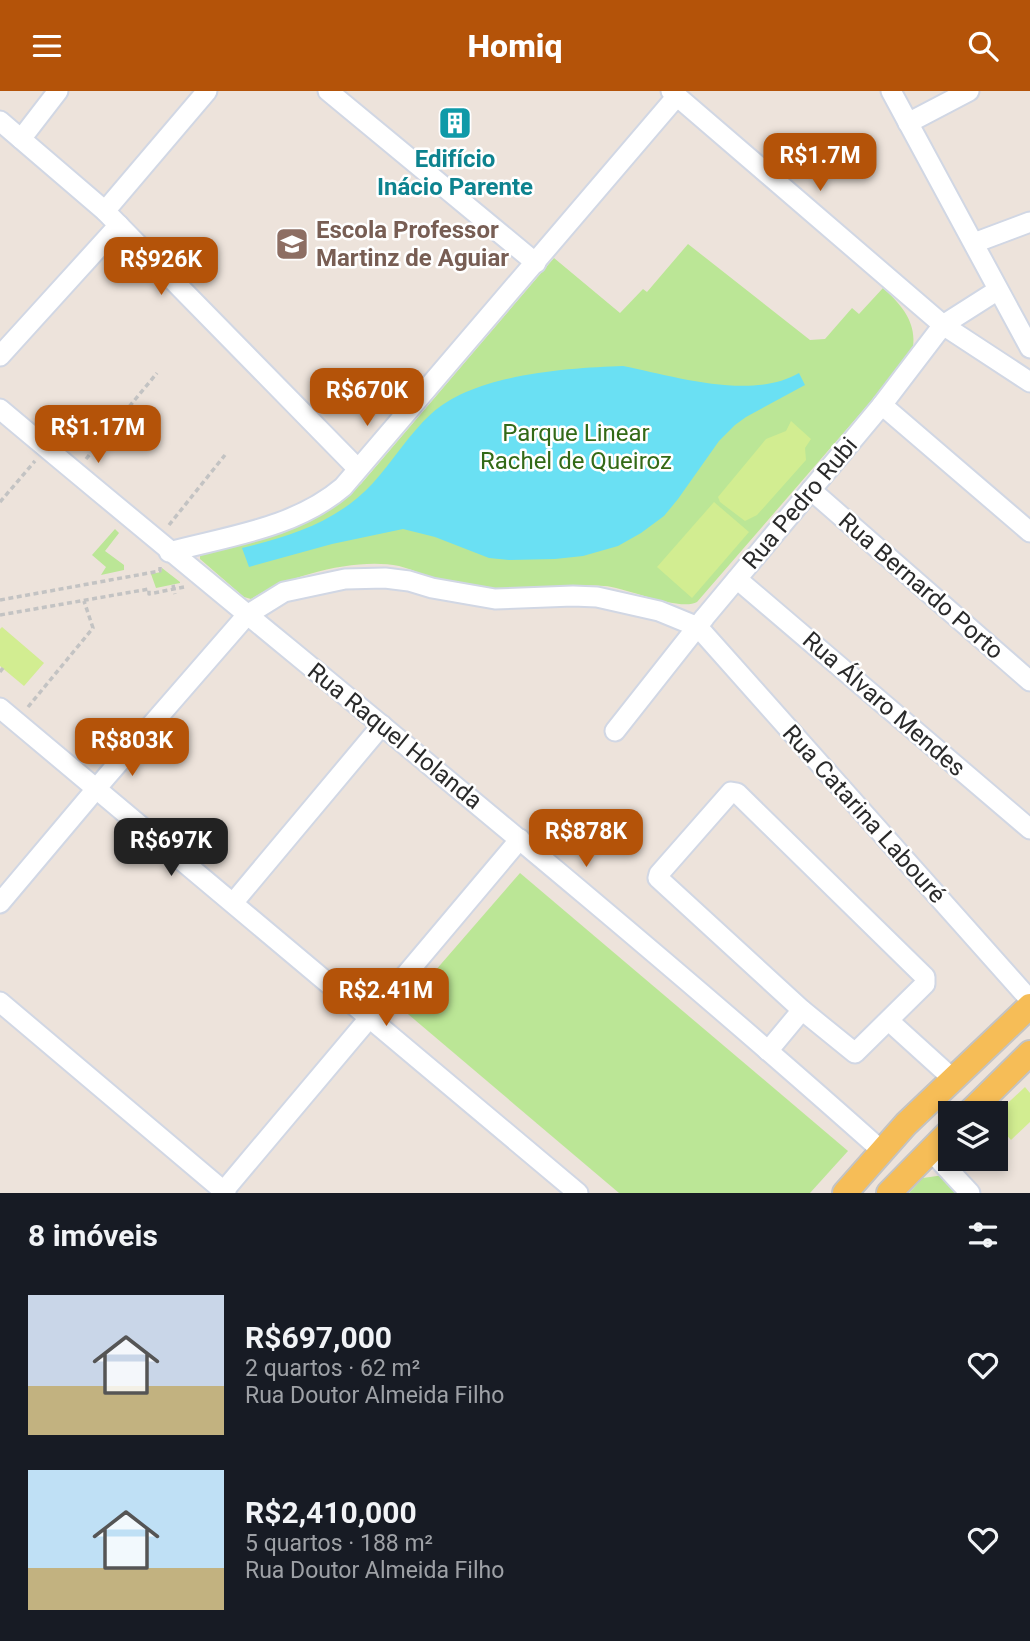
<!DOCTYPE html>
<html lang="pt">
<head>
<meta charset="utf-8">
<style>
	:root { --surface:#171b24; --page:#242831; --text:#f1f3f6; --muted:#9ea1a6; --accent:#b45309 }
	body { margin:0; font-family:Roboto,sans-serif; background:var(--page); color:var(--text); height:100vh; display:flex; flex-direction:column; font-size:26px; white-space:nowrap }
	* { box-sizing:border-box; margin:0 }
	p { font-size:23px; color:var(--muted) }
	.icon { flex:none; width:38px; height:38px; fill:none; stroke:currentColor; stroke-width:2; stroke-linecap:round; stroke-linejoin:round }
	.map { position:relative; height:1102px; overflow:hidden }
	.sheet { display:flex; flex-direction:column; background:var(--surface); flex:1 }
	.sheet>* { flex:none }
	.fabs { position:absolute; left:938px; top:1010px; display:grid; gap:14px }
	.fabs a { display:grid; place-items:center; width:70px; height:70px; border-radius:0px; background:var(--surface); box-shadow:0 4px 10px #0003; font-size:35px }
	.price { position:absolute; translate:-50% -60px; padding:0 16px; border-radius:14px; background:var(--accent); color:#fff; font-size:23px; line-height:46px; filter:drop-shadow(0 2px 4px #0008) }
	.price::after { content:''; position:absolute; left:50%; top:42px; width:21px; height:16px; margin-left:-10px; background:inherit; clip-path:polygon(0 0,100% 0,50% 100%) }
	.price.selected { background:#222; color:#fff }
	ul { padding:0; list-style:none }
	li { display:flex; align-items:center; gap:21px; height:175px; padding:0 28px }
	li span { display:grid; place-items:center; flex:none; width:196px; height:140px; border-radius:0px; color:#555 }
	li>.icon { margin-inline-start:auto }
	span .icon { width:84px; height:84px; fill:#fffc; stroke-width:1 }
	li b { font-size:30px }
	h2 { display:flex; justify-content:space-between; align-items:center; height:84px; padding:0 28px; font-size:30px }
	header { display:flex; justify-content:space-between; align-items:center; height:91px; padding:0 28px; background:var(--accent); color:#fff; font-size:32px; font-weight:800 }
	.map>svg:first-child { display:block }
</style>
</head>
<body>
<header><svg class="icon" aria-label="menu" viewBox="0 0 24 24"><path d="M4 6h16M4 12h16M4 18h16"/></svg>Homiq<svg class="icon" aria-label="search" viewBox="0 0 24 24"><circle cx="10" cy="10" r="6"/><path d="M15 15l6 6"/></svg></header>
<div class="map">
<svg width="1030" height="1102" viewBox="0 0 1030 1102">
	<rect width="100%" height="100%" fill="#ede3db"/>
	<g fill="#bbe696">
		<path d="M688,153l122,96 15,-1 27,-31 7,6 24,-26c20,18 37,38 28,67l-214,247c-17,10 -72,-15 -93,-16 -32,-3 -69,5 -102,5 -18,-1 -39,-5 -57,-10 -16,-3 -30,-11 -46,-15 -43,-9 -112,10 -148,33l-7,-2 -44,-38v-8l137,-49 24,-18 193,-226 66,55 23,-24 4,3z"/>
		<polygon points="115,438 119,442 105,460 124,474 124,479 101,484 106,476 92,464"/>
		<polygon points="162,477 180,491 180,492 156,497 151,483 161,481"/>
		<polygon points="520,782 848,1060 810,1102 619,1102 402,918"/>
		<polygon points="944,1084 962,1102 909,1102 923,1087"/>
	</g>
	<g fill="#d2ed91">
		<polygon points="791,330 811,348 805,357 806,369 757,424 745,430 720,411 718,406 766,348 786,340"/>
		<polygon points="714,411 749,441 692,507 657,476"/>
		<polygon points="2,536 44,572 24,595 0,575 0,538"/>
		<polygon points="1025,996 1030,1002 1030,1031 1011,1049 996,1032 996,1023"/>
	</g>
	<path fill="#6ae0f3" d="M623,275c51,10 128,35 176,7l6,12 -59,32 -11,8 -16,16 -41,58 -14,17 -23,17 -23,13 -35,10 -28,3 -46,1 -20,-2 -54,-21 -32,-8 -71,15 -83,23 -7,-19c49,-12 95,-26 131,-65 20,-22 36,-49 58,-69 43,-40 136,-46 192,-48z"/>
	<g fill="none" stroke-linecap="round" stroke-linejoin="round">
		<defs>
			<g id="minor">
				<polyline points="328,0 536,172"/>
				<polyline points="671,0 943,234 1030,291"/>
				<polyline points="891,0 1030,257"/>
				<polyline points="0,30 105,120 358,378"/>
				<polyline points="908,32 969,0"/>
				<polyline points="21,48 58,0"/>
				<polyline points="105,120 207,0"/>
				<polyline points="974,152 1030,131"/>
				<polyline points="0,265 119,134"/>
				<polyline points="882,314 1030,441"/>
				<path d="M0,318c294,247 595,486 881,741"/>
				<polyline points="811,399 1030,590"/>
				<path d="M169,461c60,-16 126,-24 174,-65l334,-391"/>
				<polyline points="737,488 1030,738"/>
				<polyline points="0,617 578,1102"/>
				<polyline points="615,640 705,526 882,314 943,234 998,199"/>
				<polygon points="731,701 737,702 925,886 925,893 855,962 802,919 658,787 659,783"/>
				<polyline points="0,812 107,685 247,524 284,501 345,488 385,487 409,490 432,497 495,508 573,505 597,506 659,520 698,536 1030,909"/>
				<polyline points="233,812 382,634"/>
				<polyline points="0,911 226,1102"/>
				<polyline points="889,930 952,987"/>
				<polyline points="768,960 802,919"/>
				<polyline points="931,1060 970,1102"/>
				<polyline points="222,1102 520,748"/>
			</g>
			<g id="major">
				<polyline points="969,1022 1030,962"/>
				<polyline points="845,1102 906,1033 1030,915"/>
				<polyline points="889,1102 950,1040"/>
			</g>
		</defs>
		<use href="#minor" stroke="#d1d7e4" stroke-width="23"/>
		<use href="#major" stroke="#c3c3c3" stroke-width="28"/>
		<g stroke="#c3c3c3" stroke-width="3.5" stroke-dasharray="5 3.5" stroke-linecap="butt">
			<polyline points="86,368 157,282"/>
			<polyline points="0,411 35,370"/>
			<polyline points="169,434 225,364"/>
			<polyline points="173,494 175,503"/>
			<polyline points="0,509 160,480 160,476"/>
			<polyline points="0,524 149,498 149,503 184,496"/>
			<polyline points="0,581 3,577"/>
			<polyline points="28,616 93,537 84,510"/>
		</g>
		<use href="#minor" stroke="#fff" stroke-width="19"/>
		<use href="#major" stroke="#f6bd57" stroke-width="24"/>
	</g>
	<defs>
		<symbol id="building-square" viewBox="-11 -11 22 22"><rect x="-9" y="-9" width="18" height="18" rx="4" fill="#0f9aa8" stroke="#fff"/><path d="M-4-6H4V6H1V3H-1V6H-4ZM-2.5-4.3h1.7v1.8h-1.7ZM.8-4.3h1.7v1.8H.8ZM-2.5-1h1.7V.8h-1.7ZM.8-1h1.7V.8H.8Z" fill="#fff"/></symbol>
		<symbol id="school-square" viewBox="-11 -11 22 22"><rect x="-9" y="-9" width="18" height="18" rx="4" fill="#8d6e63" stroke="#fff"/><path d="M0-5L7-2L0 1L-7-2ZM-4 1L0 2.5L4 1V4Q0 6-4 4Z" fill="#fff"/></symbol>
	</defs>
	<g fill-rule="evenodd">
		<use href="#building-square" x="436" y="13" width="38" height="38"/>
		<use href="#school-square" x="273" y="134" width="38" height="38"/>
	</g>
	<g text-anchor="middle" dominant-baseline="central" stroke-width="5" stroke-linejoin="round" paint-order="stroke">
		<g font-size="24" font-weight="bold" fill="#0d838f" stroke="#fff">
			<text x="455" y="68">Edifício<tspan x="455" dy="28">Inácio Parente</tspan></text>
		</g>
		<g font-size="24" font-weight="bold" fill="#785e54" stroke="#fff" text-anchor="start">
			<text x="316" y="139">Escola Professor<tspan x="316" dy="28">Martinz de Aguiar</tspan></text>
		</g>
		<g font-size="24" fill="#336a17" stroke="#fff">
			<text x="576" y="342">Parque Linear<tspan x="576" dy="28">Rachel de Queiroz</tspan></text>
		</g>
		<g font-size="24" fill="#2a2a2a" stroke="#fff">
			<text transform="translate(800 412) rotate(-50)">Rua Pedro Rubi</text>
			<text transform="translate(921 495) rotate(41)">Rua Bernardo Porto</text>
			<text transform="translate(884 613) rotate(41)">Rua Álvaro Mendes</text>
			<text transform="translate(395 645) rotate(39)">Rua Raquel Holanda</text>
			<text transform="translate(864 723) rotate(48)">Rua Catarina Labouré</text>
		</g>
	</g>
</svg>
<div class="fabs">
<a><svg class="icon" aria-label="layers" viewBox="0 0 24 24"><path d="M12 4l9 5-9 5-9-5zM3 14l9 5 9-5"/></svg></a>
</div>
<b class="price" style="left:820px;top:102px">R$1.7M</b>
<b class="price" style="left:161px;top:206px">R$926K</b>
<b class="price" style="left:367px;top:337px">R$670K</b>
<b class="price" style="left:98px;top:374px">R$1.17M</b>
<b class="price" style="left:132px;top:687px">R$803K</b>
<b class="price" style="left:586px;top:778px">R$878K</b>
<b class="price selected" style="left:171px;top:787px">R$697K</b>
<b class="price" style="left:386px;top:937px">R$2.41M</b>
</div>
<section class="sheet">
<h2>8 imóveis<svg class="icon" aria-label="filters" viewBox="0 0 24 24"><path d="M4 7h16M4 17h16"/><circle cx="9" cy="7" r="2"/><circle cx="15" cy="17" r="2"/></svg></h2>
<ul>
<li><span style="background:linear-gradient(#c9d6e8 65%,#c2b280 0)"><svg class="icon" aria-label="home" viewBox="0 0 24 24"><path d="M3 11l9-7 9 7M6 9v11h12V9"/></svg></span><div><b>R$697,000</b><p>2 quartos · 62 m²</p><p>Rua Doutor Almeida Filho</p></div><svg class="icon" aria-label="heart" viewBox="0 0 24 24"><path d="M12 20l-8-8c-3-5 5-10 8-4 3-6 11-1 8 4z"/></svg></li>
<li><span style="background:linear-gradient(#bfe0f5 70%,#c2b280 0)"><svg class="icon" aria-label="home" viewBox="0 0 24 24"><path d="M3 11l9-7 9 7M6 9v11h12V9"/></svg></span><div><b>R$2,410,000</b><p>5 quartos · 188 m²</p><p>Rua Doutor Almeida Filho</p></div><svg class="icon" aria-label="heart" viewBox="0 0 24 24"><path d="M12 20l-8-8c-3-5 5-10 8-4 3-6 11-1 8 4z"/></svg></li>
</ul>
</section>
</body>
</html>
